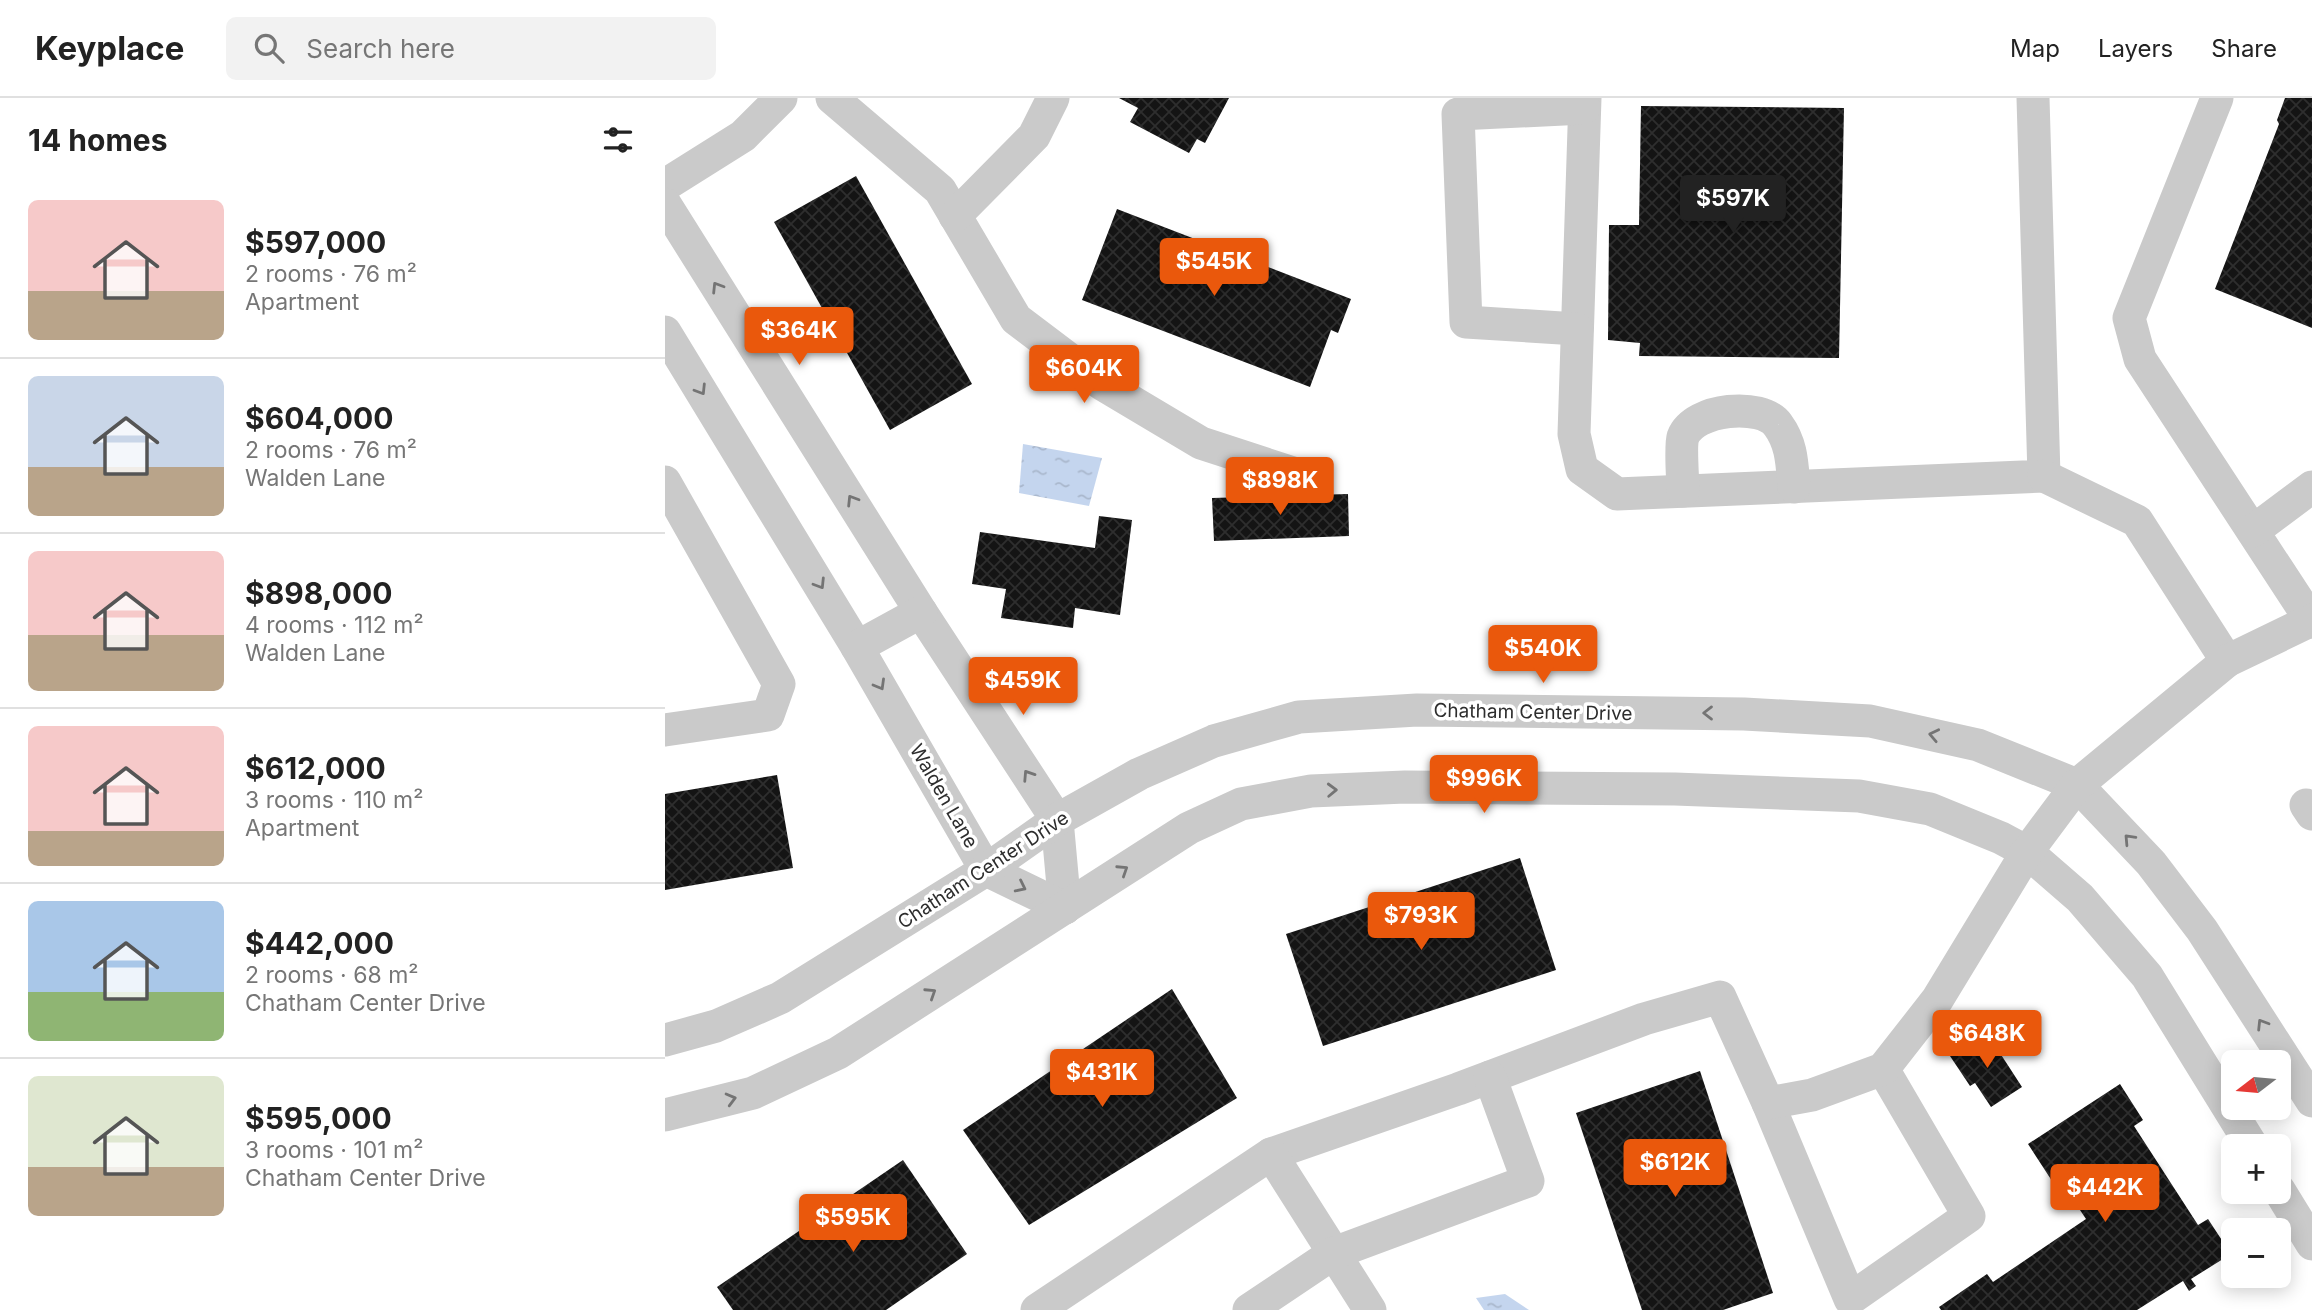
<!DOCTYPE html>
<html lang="en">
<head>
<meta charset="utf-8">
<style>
	:root { --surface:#fff; --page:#f2f2f2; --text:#222; --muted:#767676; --line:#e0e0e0; --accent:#ea580c }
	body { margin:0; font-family:Inter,sans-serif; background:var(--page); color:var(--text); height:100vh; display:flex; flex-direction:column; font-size:26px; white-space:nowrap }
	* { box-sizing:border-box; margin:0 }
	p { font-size:23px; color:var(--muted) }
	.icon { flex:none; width:38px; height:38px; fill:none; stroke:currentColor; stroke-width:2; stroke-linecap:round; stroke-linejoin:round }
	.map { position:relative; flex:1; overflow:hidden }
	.details { display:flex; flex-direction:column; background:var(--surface); width:665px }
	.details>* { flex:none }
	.needle { width:46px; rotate:254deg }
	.fabs { position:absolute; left:1556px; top:952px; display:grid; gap:14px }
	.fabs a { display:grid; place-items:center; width:70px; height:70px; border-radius:10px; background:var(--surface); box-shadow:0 4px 18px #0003; font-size:35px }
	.price { position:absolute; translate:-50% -60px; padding:0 16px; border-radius:7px; background:var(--accent); color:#fff; font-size:23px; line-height:46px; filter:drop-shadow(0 2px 4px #0008) }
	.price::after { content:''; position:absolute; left:50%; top:42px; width:21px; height:16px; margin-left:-10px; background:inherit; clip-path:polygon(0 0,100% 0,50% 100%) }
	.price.on { background:#222; color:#fff }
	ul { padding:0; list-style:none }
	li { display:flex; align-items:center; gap:21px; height:175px; padding:0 28px }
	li+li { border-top:2px solid var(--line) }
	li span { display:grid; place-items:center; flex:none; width:196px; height:140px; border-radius:10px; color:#555 }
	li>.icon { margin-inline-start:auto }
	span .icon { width:84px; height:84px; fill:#fffc; stroke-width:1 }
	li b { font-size:30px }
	h2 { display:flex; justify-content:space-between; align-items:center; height:84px; padding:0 28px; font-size:30px }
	header { display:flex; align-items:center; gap:42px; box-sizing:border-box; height:98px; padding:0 35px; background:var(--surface); border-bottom:2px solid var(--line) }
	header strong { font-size:33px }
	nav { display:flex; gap:38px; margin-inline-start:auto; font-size:24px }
	.search { width:490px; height:63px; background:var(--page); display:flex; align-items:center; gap:18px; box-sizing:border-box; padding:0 24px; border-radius:10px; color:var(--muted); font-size:26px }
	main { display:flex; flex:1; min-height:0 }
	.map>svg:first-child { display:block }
</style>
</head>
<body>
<header>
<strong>Keyplace</strong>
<div class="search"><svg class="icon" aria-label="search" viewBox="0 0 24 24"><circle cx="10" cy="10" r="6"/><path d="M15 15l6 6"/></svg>Search here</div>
<nav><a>Map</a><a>Layers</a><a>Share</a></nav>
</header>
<main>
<section class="details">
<h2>14 homes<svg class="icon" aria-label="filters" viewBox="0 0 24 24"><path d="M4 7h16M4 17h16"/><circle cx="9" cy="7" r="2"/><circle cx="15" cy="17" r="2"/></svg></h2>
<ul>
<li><span style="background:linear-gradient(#f6c9c9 65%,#b9a48a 0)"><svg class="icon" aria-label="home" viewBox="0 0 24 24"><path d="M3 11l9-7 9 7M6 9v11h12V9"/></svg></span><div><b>$597,000</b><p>2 rooms · 76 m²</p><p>Apartment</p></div></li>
<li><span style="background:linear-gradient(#c9d6e8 65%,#b9a48a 0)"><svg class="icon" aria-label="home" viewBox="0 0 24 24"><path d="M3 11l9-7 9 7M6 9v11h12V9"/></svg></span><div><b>$604,000</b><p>2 rooms · 76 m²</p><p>Walden Lane</p></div></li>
<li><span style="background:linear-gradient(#f6c9c9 60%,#b9a48a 0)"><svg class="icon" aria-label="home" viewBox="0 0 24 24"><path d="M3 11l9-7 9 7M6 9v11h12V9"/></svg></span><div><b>$898,000</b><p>4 rooms · 112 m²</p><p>Walden Lane</p></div></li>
<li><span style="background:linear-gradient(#f6c9c9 75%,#b9a48a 0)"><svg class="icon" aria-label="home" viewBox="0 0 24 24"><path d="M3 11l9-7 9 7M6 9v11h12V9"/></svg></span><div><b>$612,000</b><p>3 rooms · 110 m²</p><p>Apartment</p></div></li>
<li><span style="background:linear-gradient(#a9c7e8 65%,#8fb573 0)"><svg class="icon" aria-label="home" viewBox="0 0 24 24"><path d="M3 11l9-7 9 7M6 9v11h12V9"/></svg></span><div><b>$442,000</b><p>2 rooms · 68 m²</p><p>Chatham Center Drive</p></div></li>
<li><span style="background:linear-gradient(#dfe7d0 65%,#b9a48a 0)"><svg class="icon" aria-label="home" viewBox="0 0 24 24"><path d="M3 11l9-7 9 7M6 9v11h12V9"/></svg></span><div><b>$595,000</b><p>3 rooms · 101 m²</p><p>Chatham Center Drive</p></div></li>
</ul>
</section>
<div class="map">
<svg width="1647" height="1212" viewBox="0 0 1647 1212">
	<defs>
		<pattern id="water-ripples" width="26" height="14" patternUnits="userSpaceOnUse" patternTransform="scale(1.75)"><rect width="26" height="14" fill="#c4d5ee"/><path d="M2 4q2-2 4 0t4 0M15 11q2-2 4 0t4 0" fill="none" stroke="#a9b7cc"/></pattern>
		<pattern id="building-cross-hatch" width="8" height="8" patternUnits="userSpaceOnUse" patternTransform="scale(1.75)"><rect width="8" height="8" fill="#141414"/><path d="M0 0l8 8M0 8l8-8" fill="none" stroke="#2e2e2e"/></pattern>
	</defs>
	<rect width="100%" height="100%" fill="#fff"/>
	<g fill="url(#water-ripples)">
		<polygon points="358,346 437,360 424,408 354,395"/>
		<polygon points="840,1196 864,1212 819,1212 811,1200"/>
	</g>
	<g fill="url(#building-cross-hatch)">
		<polygon points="454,0 564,0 540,45 532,41 524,55 465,24 473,10"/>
		<polygon points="1620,0 1647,0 1647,230 1550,191 1614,26 1612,22"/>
		<polygon points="976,8 1179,10 1174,260 974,258 975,245 943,242 944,127 974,127"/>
		<polygon points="191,78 307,286 225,332 109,124"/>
		<polygon points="452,111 686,201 673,235 666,232 645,289 417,202"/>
		<polygon points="683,396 684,438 549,443 547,400"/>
		<polygon points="434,418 467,422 455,517 410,510 408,530 336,520 341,491 307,486 315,434 430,450"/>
		<polygon points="112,677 128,770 0,792 0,696"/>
		<polygon points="855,760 891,872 658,948 621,836"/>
		<polygon points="507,891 572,1000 364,1127 298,1032"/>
		<polygon points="1322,935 1357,989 1326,1009 1310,985 1305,988 1285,958"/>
		<polygon points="1035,973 1108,1195 1058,1212 977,1212 911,1015"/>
		<polygon points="1455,986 1478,1022 1469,1028 1533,1127 1543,1121 1566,1156 1526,1181 1531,1188 1524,1193 1518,1183 1472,1212 1276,1212 1274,1209 1322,1176 1328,1184 1421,1121 1395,1082 1389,1086 1363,1046"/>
		<polygon points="238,1062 302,1156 221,1212 68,1212 52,1189"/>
	</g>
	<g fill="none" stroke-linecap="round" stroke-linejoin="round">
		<g stroke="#cacaca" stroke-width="33">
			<polyline points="167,0 275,92 351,221 437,286 536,345 640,379"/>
			<polyline points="920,0 909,336 917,371 952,396 1379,378 1368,0"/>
			<polyline points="1552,0 1464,220 1475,261 1647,524"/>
			<polyline points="0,87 78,38 116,0"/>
			<polyline points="0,106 256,514 392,722 400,810"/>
			<polyline points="290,118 369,38 388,0"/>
			<polyline points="912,231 801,224 793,16 919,10"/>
			<polyline points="0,234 192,549"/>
			<polyline points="1379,378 1472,423 1562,563"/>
			<polyline points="0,384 114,586 103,617 0,632"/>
			<path d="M1018,393c0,-11 -3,-45 0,-54 11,-29 79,-35 95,-12 14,19 14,39 16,62"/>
			<polyline points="1588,433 1647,389"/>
			<polyline points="256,514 192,549 321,772 400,810"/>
			<polyline points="1641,707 1647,716"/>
			<polyline points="0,942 51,928 115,900 321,772 392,722 474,676 549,643 634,619 752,612 1079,616 1205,623 1313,647 1412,687 1486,765 1537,832 1647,1003"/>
			<polyline points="1103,1005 1185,1201 1304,1118 1218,971"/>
			<polyline points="0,1017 88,995 173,955 524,730 576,706 646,693 740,689 1010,691 1194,698 1265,711 1336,740 1362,754 1415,800 1482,878 1587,1048"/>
			<polyline points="606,1056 793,991 979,921 1055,899 1103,1005 1147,997 1218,971 1272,902 1362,754 1412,687 1562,563 1647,522"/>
			<polyline points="1614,1092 1647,1146"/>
			<polyline points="372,1212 606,1056 705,1212"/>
			<polyline points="584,1212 669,1155 863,1083 825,979"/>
		</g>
	</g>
	<defs><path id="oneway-chevron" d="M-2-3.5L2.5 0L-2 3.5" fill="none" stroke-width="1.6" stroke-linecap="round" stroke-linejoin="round" transform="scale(1.75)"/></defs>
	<g stroke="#747474">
		<use href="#oneway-chevron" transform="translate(52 189) rotate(-122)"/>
		<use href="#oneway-chevron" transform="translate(36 292) rotate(58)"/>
		<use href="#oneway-chevron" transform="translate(187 402) rotate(-122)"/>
		<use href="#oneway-chevron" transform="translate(155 486) rotate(58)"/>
		<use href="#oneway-chevron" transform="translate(215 587) rotate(60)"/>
		<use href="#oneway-chevron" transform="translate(1043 615) rotate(-180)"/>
		<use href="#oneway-chevron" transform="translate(1269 637) rotate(-168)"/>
		<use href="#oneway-chevron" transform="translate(363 677) rotate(-123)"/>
		<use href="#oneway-chevron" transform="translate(667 692) rotate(-2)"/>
		<use href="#oneway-chevron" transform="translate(1464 741) rotate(-133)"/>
		<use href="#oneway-chevron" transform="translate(458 772) rotate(-33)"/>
		<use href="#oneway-chevron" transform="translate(356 789) rotate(26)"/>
		<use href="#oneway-chevron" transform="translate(266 895) rotate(-33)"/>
		<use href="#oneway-chevron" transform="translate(1597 926) rotate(-122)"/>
		<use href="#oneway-chevron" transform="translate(66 1001) rotate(-15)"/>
	</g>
	<g text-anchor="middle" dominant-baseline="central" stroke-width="7" stroke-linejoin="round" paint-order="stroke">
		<g font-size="19" fill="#2d2d2d" stroke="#fff">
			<text transform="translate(868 614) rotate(1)">Chatham Center Drive</text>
			<text transform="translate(279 698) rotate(60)">Walden Lane</text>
			<text transform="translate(318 772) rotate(-33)">Chatham Center Drive</text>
		</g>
	</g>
</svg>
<div class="fabs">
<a><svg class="needle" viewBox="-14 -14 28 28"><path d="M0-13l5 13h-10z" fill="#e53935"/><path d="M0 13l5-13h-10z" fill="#767676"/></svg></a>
<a>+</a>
<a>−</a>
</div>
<b class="price on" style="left:1068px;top:137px">$597K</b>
<b class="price" style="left:549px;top:200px">$545K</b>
<b class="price" style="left:134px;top:269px">$364K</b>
<b class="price" style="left:419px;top:307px">$604K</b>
<b class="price" style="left:615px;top:419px">$898K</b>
<b class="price" style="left:878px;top:587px">$540K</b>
<b class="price" style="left:358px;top:619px">$459K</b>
<b class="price" style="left:819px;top:717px">$996K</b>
<b class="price" style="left:756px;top:854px">$793K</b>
<b class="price" style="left:1322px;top:972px">$648K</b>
<b class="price" style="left:437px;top:1011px">$431K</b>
<b class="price" style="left:1010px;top:1101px">$612K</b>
<b class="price" style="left:1440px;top:1126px">$442K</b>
<b class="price" style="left:188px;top:1156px">$595K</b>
</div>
</main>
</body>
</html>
